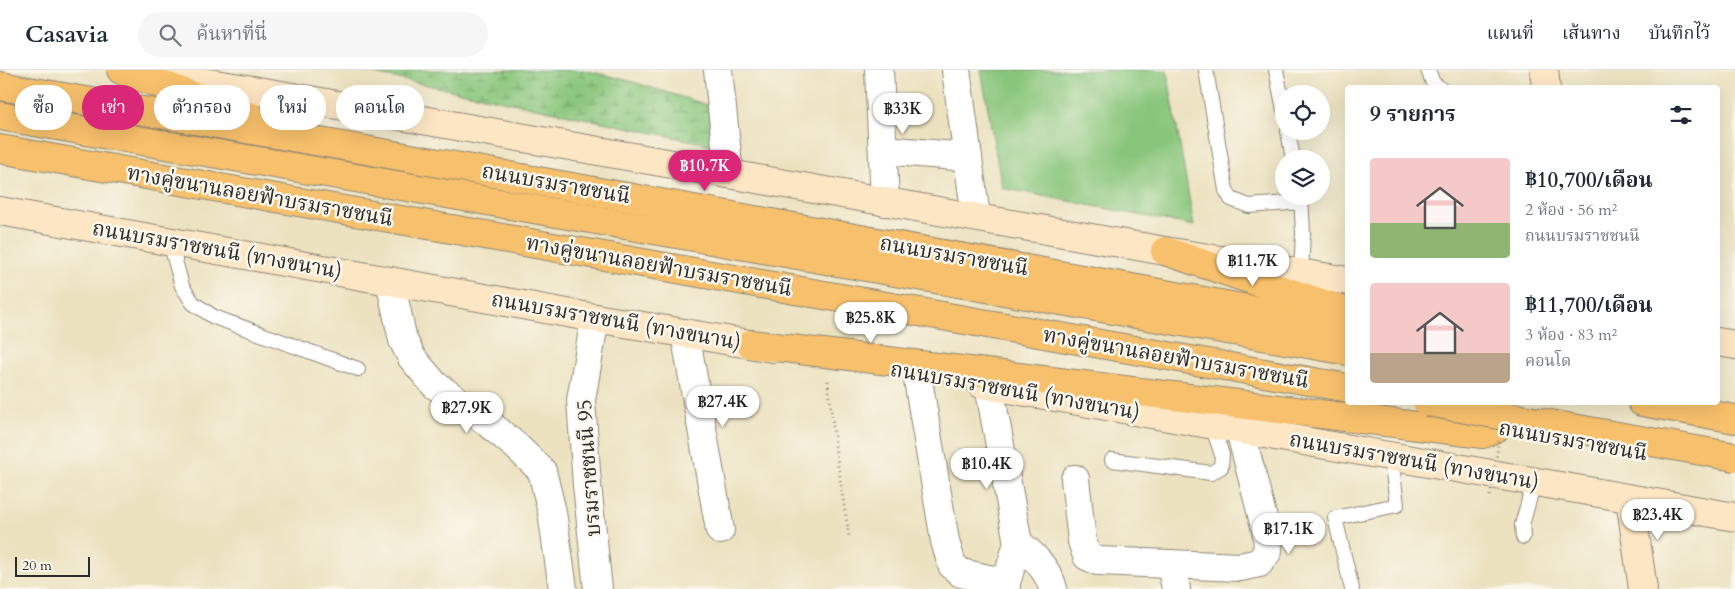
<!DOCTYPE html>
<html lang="th">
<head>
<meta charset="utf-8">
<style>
	:root { --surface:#fff; --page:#f6f6f7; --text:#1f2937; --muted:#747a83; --line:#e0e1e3; --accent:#db2777 }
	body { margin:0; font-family:Cardo,"Noto Serif Thai",serif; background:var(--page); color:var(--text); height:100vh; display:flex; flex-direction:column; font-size:19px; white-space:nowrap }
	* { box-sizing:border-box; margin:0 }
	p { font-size:16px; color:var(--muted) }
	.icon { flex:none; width:28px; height:28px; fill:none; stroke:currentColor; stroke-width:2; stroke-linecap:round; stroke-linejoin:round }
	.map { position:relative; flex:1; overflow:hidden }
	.drawer { position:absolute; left:1345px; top:15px; width:375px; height:320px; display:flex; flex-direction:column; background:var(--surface); border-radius:5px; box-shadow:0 5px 20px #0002 }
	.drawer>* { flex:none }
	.top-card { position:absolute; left:15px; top:15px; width:475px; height:45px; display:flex; gap:10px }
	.fabs { position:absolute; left:1275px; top:15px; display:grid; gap:10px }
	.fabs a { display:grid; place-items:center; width:55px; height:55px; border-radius:50%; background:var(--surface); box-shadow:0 5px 20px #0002; font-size:25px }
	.scale { position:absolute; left:15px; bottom:12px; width:75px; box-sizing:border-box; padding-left:5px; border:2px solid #2b2b2b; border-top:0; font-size:14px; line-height:18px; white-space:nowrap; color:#2b2b2b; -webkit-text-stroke:4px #fbf7ec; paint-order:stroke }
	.price { position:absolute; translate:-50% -42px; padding:0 11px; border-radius:18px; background:#fff; color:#222; font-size:16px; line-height:32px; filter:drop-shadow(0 1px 2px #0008) }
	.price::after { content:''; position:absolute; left:50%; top:30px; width:15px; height:11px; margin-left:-8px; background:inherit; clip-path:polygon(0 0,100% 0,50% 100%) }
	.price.selected { background:var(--accent); color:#fff }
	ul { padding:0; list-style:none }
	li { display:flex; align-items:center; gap:15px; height:125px; padding:0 25px }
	li span { display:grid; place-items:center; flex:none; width:140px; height:100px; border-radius:5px; color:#555 }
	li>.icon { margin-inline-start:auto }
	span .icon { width:60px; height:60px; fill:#fffc; stroke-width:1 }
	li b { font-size:21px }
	h2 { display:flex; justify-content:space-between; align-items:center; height:60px; padding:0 25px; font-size:21px }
	.pill { padding:0 18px; border-radius:22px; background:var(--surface); box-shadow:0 5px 20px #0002; font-size:18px; line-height:45px }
	.pill.selected { background:var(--accent); color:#fff }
	header { display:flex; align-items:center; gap:30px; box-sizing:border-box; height:70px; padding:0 25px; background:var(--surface); border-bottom:1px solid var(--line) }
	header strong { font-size:24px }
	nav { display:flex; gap:28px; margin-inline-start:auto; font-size:18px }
	.search { width:350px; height:45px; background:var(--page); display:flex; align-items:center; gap:12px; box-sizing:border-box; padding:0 18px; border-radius:28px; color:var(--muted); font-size:19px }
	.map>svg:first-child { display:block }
</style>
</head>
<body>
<header>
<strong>Casavia</strong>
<div class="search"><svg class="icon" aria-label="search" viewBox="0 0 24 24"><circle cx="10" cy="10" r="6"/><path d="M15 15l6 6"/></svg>ค้นหาที่นี่</div>
<nav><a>แผนที่</a><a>เส้นทาง</a><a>บันทึกไว้</a></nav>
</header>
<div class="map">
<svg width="1735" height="519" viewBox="0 0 1735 519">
	<defs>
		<pattern id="wetland-marsh" width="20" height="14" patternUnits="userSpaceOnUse" patternTransform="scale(1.25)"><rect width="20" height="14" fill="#89c67c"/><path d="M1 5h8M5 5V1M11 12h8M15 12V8" fill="none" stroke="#70a166"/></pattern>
	</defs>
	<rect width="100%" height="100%" fill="#fbf7ec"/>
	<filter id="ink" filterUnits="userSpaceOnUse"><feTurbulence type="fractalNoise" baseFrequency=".02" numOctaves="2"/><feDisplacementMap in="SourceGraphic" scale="10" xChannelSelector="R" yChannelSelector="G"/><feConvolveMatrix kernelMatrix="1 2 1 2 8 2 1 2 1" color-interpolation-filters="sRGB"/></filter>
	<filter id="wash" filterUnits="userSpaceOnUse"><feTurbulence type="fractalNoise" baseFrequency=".0096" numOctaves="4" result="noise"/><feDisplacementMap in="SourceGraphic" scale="20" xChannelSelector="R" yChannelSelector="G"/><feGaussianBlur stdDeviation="1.12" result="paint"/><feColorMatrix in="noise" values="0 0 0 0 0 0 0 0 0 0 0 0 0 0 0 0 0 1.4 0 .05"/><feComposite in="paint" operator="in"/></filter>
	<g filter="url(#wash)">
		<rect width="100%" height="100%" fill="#ece2c0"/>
		<polygon fill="#89c67c" stroke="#5a7854" points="981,0 1167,0 1194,156 1002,118"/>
		<polygon fill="url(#wetland-marsh)" stroke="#5a7854" points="356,0 584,0 630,11 711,36 711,75"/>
	</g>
	<g filter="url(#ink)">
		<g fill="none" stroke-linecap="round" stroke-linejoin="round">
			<defs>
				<g id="lane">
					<polyline points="1206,0 1226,120 1231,129 1249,136 1302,132"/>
					<polyline points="1276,0 1284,40"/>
					<polyline points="1428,0 1433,13 1440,18"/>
					<polyline points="1288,61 1293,89"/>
					<polyline points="1301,126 1303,163 1301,203"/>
					<polyline points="170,172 182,216 193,233 214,247 358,299"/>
					<polyline points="1112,390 1211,403 1221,397 1222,385 1212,355"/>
					<polyline points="1523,467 1522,455 1534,412"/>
					<polyline points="1352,519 1335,448 1397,435 1391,387"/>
				</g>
				<g id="street">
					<polyline points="718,0 729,104"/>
					<polyline points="879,0 885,132"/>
					<polyline points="956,0 976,147"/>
					<polyline points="883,80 968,87"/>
					<polyline points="390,211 403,270 412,288 435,315 482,348 516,376 542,401 552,442 563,519"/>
					<polyline points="595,248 581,330 587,415 598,519"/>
					<polyline points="685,263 720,460"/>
					<polyline points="917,304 945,471 952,495 961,503 1006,513"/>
					<polyline points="989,316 1018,473 1006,513 1006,519"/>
					<polyline points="1075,409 1082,471 1087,486 1098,491 1240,497 1259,493 1268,481 1267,464 1240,360"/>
					<path d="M1018,473c15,12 31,27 35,46"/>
					<polyline points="1171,494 1176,519"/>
				</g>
				<g id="secondary">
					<polyline points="1544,0 1546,18"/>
					<polyline points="151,4 253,20 1165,181 1348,211"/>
					<polyline points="0,141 595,248 773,278"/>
					<polyline points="1718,272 1735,275"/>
					<polyline points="981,314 1735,447"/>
					<polyline points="1630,429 1643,519"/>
				</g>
				<g id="primary">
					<polyline points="121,0 251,47"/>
					<polyline points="0,16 366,80 1348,257"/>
					<polyline points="0,46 1348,281"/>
					<polyline points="0,79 1348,318"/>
					<polyline points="1165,181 1348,242"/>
					<polyline points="751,274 1483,364 1496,358"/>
					<polyline points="1642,332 1735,349"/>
				</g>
			</defs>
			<use href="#lane" stroke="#8c8676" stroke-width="16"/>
			<use href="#street" stroke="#8c8676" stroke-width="30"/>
			<use href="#secondary" stroke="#8c8676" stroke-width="30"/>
			<use href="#primary" stroke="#8c8676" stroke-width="30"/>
			<polyline stroke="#8c8676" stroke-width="3" stroke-dasharray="1 4" stroke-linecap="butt" points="828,311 836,383 849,466"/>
			<use href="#lane" stroke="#fff" stroke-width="14"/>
			<use href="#street" stroke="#fff" stroke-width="28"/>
			<use href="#secondary" stroke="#fce6c4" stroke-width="28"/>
			<use href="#primary" stroke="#f7c06c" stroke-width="28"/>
			<defs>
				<polyline id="primary-bridge" points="1427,332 1735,387"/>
			</defs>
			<use href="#primary-bridge" stroke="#8c8676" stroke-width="30" stroke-linecap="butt"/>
			<polyline stroke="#8c8676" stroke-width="3" stroke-dasharray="1 4" stroke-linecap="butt" points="1490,426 1499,370"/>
			<use href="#primary-bridge" stroke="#f7c06c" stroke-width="28"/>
		</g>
	</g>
	<g text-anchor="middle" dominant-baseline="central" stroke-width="5" stroke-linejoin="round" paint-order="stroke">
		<g font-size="21" fill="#2b2b2b" stroke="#fbf7ec">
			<text transform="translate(556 114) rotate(10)">ถนนบรมราชชนนี</text>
			<text transform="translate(260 126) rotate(10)">ทางคู่ขนานลอยฟ้าบรมราชชนนี</text>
			<text transform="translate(217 180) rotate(10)">ถนนบรมราชชนนี (ทางขนาน)</text>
			<text transform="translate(954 186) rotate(10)">ถนนบรมราชชนนี</text>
			<text transform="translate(659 196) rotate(10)">ทางคู่ขนานลอยฟ้าบรมราชชนนี</text>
			<text transform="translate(616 251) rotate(10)">ถนนบรมราชชนนี (ทางขนาน)</text>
			<text transform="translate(1176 288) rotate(10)">ทางคู่ขนานลอยฟ้าบรมราชชนนี</text>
			<text transform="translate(1015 321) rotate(10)">ถนนบรมราชชนนี (ทางขนาน)</text>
			<text transform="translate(1573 371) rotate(10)">ถนนบรมราชชนนี</text>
			<text transform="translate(1414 391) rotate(10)">ถนนบรมราชชนนี (ทางขนาน)</text>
			<text transform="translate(589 398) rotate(-94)">บรมราชชนนี 95</text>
		</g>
	</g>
</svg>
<div class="fabs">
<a><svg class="icon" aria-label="locate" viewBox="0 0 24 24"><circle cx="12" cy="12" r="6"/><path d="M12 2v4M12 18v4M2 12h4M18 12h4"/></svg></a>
<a><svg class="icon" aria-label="layers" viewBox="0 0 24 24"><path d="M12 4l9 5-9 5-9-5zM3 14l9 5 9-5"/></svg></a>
</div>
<div class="scale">20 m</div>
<b class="price" style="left:903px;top:65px">฿33K</b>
<b class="price selected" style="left:705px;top:122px">฿10.7K</b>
<b class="price" style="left:1253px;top:217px">฿11.7K</b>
<b class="price" style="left:871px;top:274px">฿25.8K</b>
<b class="price" style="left:723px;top:358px">฿27.4K</b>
<b class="price" style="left:467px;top:364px">฿27.9K</b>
<b class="price" style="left:987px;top:420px">฿10.4K</b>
<b class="price" style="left:1658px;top:471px">฿23.4K</b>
<b class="price" style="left:1289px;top:485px">฿17.1K</b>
<div class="top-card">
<a class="pill">ซื้อ</a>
<a class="pill selected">เช่า</a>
<a class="pill">ตัวกรอง</a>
<a class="pill">ใหม่</a>
<a class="pill">คอนโด</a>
</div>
<section class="drawer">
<h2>9 รายการ<svg class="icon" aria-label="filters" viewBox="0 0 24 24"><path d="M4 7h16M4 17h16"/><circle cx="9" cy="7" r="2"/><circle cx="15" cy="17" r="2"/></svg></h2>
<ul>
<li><span style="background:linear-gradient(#f6c9c9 65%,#8fb573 0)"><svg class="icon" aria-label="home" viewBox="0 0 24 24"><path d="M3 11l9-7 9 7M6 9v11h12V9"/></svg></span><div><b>฿10,700/เดือน</b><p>2 ห้อง · 56 m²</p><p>ถนนบรมราชชนนี</p></div></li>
<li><span style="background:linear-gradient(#f6c9c9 70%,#b9a48a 0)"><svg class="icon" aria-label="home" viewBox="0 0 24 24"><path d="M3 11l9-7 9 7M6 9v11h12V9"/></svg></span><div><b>฿11,700/เดือน</b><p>3 ห้อง · 83 m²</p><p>คอนโด</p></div></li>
</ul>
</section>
</div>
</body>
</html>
